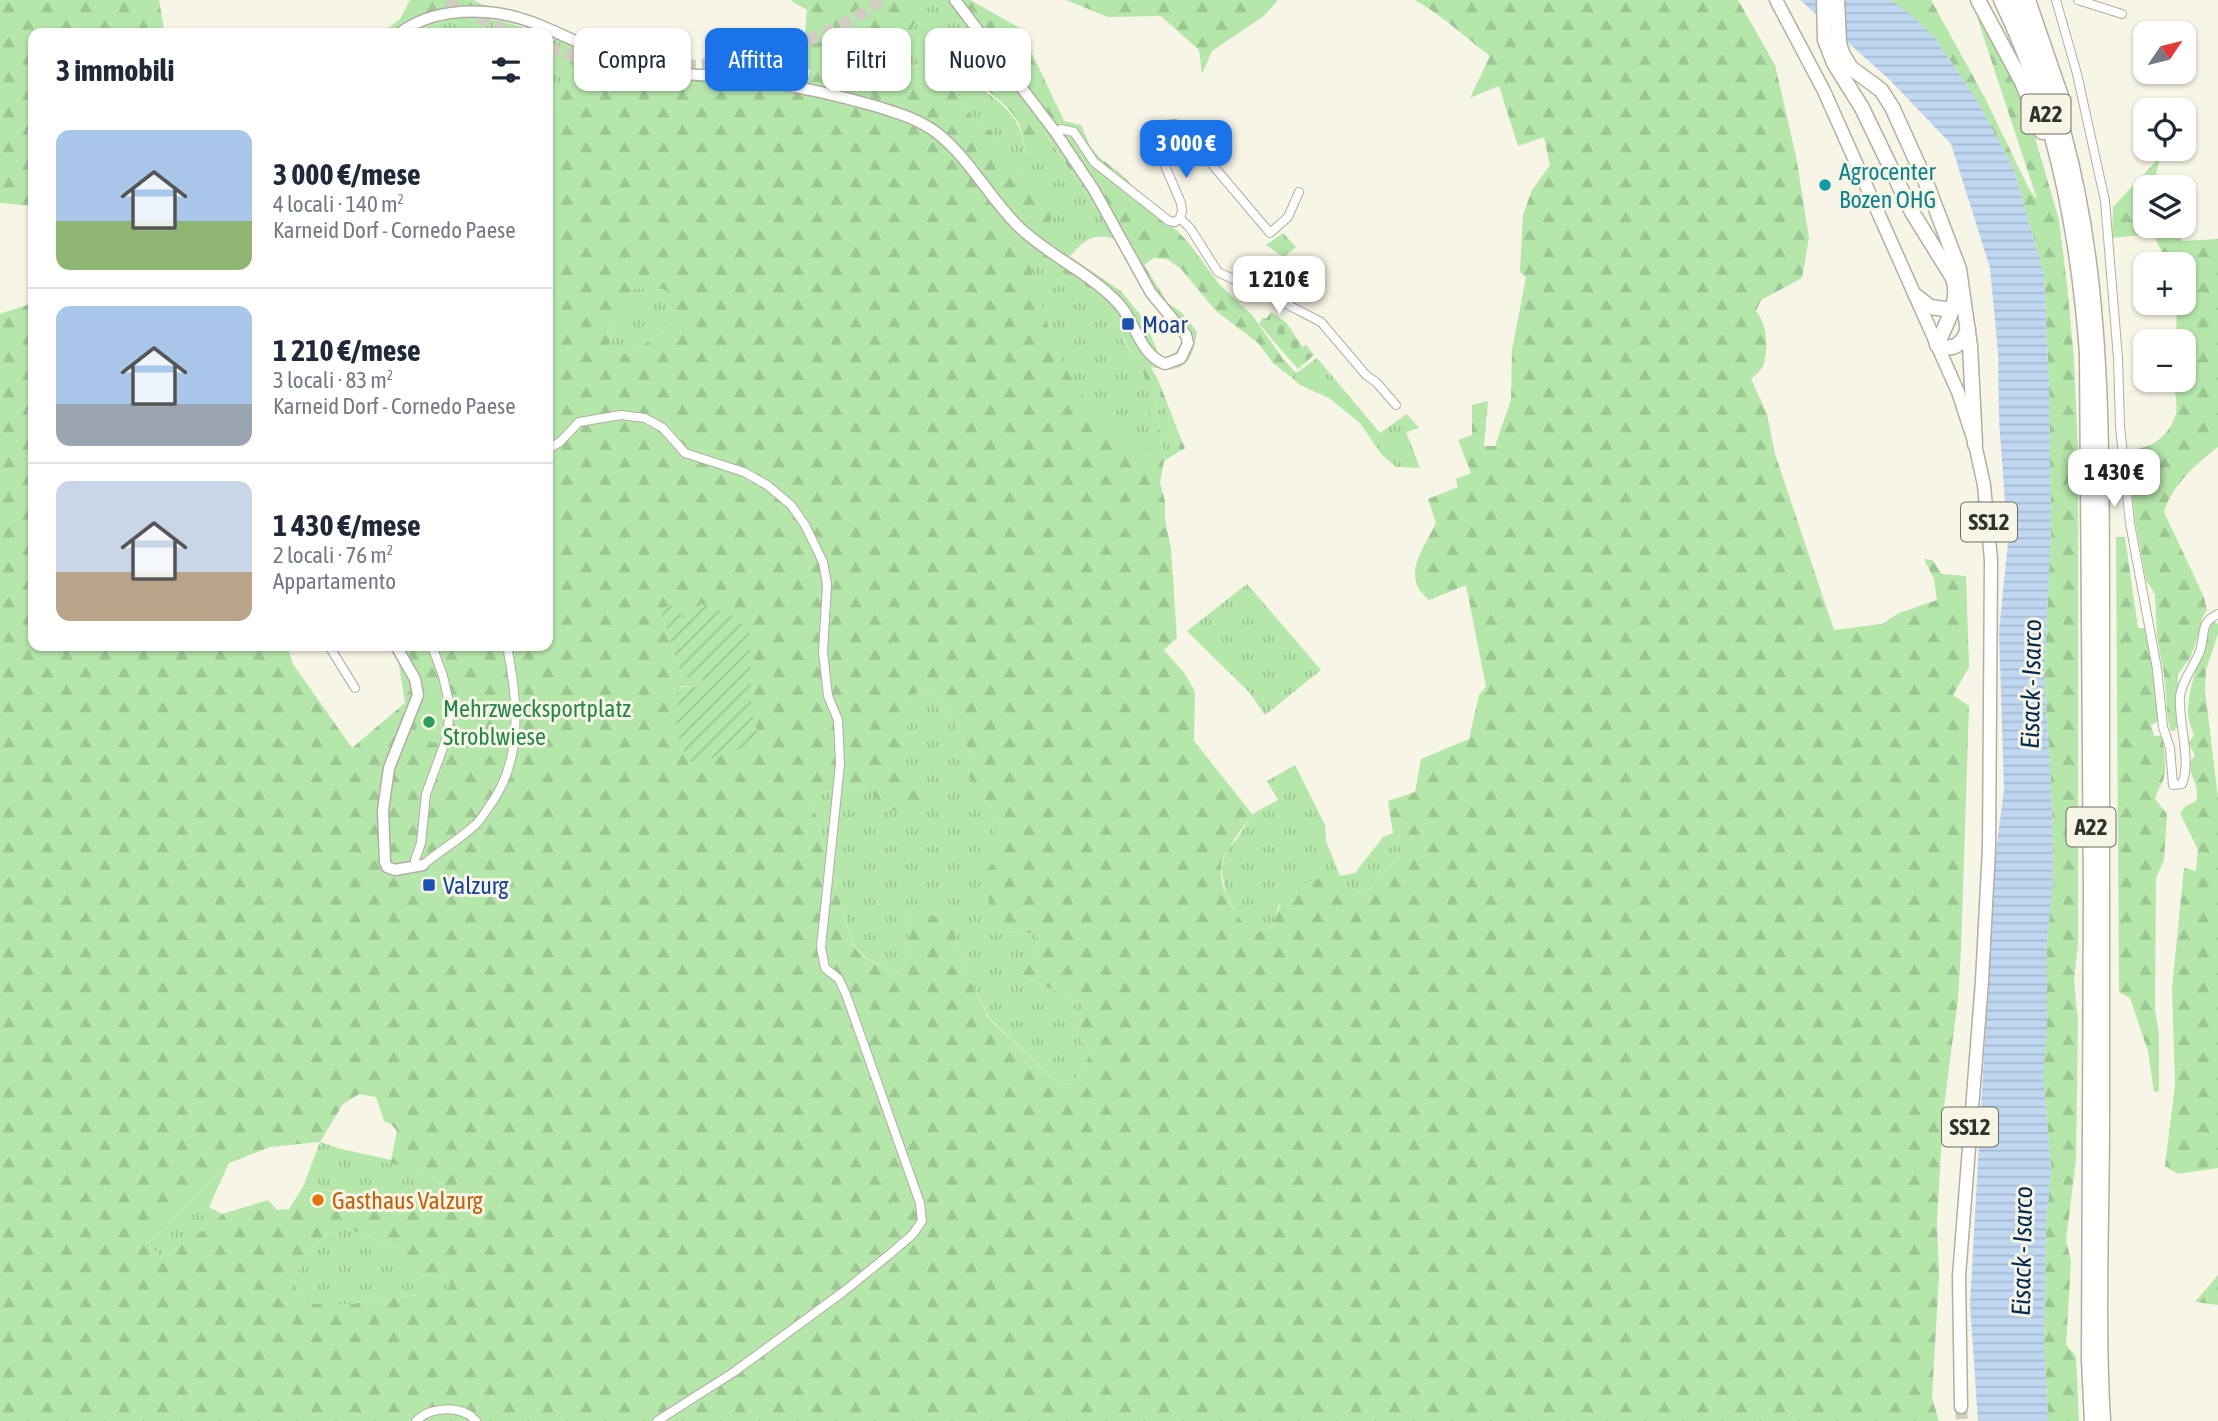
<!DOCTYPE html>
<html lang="it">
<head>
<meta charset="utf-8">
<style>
	:root { --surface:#fff; --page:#f6f6f7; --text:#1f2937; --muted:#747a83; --line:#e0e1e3; --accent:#1a73e8 }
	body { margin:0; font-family:"Asap Condensed",sans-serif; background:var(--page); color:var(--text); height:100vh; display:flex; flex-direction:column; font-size:26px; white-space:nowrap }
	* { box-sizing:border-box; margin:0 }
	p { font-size:23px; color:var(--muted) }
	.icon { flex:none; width:38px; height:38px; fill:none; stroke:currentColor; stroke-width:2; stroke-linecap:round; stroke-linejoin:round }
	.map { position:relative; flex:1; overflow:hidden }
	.side { position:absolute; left:28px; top:28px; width:525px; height:623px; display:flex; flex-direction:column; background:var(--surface); border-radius:14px; box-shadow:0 2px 5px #0004 }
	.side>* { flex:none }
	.top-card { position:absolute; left:574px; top:28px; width:665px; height:63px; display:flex; gap:14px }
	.needle { width:46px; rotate:55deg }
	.buttons { position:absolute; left:2133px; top:21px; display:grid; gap:14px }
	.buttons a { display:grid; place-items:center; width:63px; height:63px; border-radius:14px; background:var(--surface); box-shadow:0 2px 5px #0004; font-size:35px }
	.price { position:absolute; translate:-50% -60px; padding:0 16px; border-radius:14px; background:#fff; color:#222; font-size:23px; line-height:46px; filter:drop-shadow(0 2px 4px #0008) }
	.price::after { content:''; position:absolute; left:50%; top:42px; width:21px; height:16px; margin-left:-10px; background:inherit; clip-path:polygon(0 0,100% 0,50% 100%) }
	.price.on { background:var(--accent); color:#fff }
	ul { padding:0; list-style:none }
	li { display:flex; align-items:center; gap:21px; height:175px; padding:0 28px }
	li+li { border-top:2px solid var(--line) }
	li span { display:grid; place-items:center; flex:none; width:196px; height:140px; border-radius:14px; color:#555 }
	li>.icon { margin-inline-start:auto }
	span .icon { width:84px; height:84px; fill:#fffc; stroke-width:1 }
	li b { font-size:30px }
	h2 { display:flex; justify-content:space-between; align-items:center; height:84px; padding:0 28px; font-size:30px }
	.pill { padding:0 24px; border-radius:14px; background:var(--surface); box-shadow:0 2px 5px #0004; font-size:24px; line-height:63px }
	.pill.on { background:var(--accent); color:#fff }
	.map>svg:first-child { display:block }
</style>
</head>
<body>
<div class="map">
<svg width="2218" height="1421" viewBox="0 0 2218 1421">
	<defs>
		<pattern id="grass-tufts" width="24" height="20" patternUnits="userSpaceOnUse" patternTransform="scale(1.75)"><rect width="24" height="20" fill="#b5e6aa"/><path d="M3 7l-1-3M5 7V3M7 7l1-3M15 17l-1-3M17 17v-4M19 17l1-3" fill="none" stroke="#9cc692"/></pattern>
		<pattern id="forest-firs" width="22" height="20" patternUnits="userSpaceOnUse" patternTransform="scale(1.75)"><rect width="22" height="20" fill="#b5e6aa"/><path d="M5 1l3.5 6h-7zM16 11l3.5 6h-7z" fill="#9cc692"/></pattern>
		<pattern id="cemetery-stones" width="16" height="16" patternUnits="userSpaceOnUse" patternTransform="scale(1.75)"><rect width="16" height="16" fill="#b5e6aa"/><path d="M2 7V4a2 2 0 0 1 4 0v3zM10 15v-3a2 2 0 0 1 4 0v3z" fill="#9cc692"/></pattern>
		<pattern id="garden-furrows" width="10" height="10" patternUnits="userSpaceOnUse" patternTransform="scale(1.75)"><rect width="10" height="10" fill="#b5e6aa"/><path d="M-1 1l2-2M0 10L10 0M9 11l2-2" fill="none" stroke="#9cc692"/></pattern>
		<pattern id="water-rules" width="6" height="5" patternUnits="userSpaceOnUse" patternTransform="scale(1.75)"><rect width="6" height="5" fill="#c0d7f1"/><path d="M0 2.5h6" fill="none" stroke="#a5b9cf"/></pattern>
	</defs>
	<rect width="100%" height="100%" fill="#f7f5e5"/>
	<g fill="url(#grass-tufts)">
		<path d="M924,0h23l51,62 -13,29c27,20 37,32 41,66l18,-25 73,108c-24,-9 -32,0 -48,17l-23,-16 -12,-54 -10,-6 -10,-20 -13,-12 -10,-18 -9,-4 -19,-19 -11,-31c-16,-5 -64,-13 -50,-39 2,-5 8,-7 11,-12 4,-8 7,-18 11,-26z"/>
		<path d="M470,17c25,2 47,7 69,16h-128l40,-15z"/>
		<polygon points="548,37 581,52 548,119"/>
		<polygon points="1283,233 1296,247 1284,257 1266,245"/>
		<path d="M1034,254l65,40 20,18c-4,28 16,40 25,64 10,26 6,59 7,86 -21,-19 -46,-38 -64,-60 -32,-41 -44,-91 -58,-140z"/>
		<path d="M633,289h30l5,3 3,15 6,9c-11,19 -36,30 -55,39l-13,-4 3,-28 8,-8z"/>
		<polygon points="1317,358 1380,433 1407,414 1419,428 1406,432 1420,468 1396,467 1382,455 1360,423 1329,398 1300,385 1291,377"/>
		<polygon points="1154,385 1157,387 1180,451 1164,461"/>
		<polygon points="1247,584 1321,670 1265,715 1249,692 1187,631"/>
		<polygon points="921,689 938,693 970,753 968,775 999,820 994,836 1003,931 1037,934 1040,946 1022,975 1084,1005 1077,1034 1091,1053 1072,1085 1056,1082 990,1019 969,978 956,940 912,909 905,966 901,970 893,973 862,955 852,943 815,812 810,803 816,794 828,791 870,788 882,808 900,762 912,695"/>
		<polygon points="1295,765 1325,825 1326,841 1340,876 1355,873 1383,837 1393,833 1405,842 1405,850 1369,890 1348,897 1279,905 1272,926 1257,933 1247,928 1237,916 1226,895 1221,867 1228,848 1237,839 1252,814 1278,800 1267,781"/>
		<path d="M320,1142l21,7v5c31,7 84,10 105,35v6l-8,5 -27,2 -108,-15z"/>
		<polygon points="229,1163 209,1207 222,1214 215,1222 161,1259 149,1242"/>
		<polygon points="347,1228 396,1248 421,1275 446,1278 451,1285 449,1291 350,1304 308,1304 296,1290 294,1278 309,1249 328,1233"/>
	</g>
	<g fill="url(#forest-firs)" fill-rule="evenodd">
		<polygon points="0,0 159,0 164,29 164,33 33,33 33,206 0,203"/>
		<path d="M410,0h64l9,5 45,9 112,48 44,7 72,4 50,8 5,-10 -9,-8 5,-53 -17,-10h134c-4,9 -7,23 -14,30 -2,3 -7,5 -8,8 -14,26 34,34 49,39l12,31 19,19 9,4 10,18 13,12 10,20 10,6 8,1 10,23 -5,30 74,50 22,27 15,34 4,5c11,0 18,-7 20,-17l-36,-45 -29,-55 -72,-107 -19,25c-1,-13 -3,-27 -10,-39 -9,-16 -28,-25 -39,-40l10,-16 7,3 4,-4 -51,-62h23l50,28 44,93 17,4 9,21 9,11 22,17 68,69 30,41 33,31 31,44 14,15 -6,3 -18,-14 -15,-20 -42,-32 -35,-42 -14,-10 -13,-1 -10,7 24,38 13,9 16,20c-5,31 -13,43 -46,35 15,26 21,54 34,81l-5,3 -23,-64 -3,-1 10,75 -4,22 5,18v18l6,30 6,89 -13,12 21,24 10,18 -1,49 58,73c-8,13 -30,39 -31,53 -2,23 16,57 36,66l15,-7c10,-30 17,-33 44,-48l26,7 6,12 21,-7 36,-40v-8l-12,-9 -5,-32 27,-9 6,-33 48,-20 10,-44 7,-8 -20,-102 -37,15c-29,-25 -6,-49 7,-77l-8,-24 30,-12 -2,-8 15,-6 -13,-33 14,-5v-30l16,-4 -4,45h11l16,-46 1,-50 14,-73 -6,-5 3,-57 9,-25 18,-25 -6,-28 -26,9 -19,-60 -29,12 20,-42c-25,-19 -47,-40 -75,-56h323l37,65 21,91 13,82 -7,40 -41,22 -5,11c11,14 13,37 7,55 -2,5 -8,9 -12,13l16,35 8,40 59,176 48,-6 17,-11 38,-13 -3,-21 -10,-20 8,1 10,14 24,2 3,91 -16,28 16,11 -8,244 -3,49 -15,115 -6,109 2,53 -7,122 7,23h-1939v-1107l33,-11v343h254l6,18 59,84 53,-45 -9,-57h152v-527l33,-67 -33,-15v-4h-9l-16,-7 -30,-7 -23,-2 -19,1 -41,15h-28l18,-14zM1034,255l65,39 20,18 -3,7 1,8 27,48 4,20 2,66c-20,-19 -46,-38 -63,-60 -30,-38 -42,-84 -55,-129l-3,-10zM633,289h30l5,3 -2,12 11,12c-11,19 -36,30 -55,39l-13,-4 3,-28 8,-7zM661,614l21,4v58zM680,686h19l-23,44zM921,689l17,4 32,60 -2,22 31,45 -5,16 2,26 -12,9 8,51 11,9 34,3 3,12 -18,29 62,30 -7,29 14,19 -19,32 -16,-3 -67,-63 -20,-41 -13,-38 -2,-17 -42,-14 -7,57 -4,4 -8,3 -31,-17 -10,-12 -37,-132 -5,-9 6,-9 12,-3 41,-3 13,20 36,8 15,-7 -8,-34 -24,-13 11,-67zM359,1094l17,3 8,24 7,3 6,7 -6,29 -50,-11 -1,5c31,7 85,10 106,35v6c-24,16 -111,-4 -143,-8l-14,22 -12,1 -9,-10 -46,14 -7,8 -54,37 -12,-17 80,-79 41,-16 50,-5 23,-38zM347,1228l49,20 25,27 25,3 5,7 -3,6 -98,13h-42l-12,-14 -2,-12 15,-29 19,-16z"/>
		<polygon points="1066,0 1278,0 1264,16 1212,51 1202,74 1199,50 1161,16 1108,17"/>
		<polygon points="1891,0 1931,0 1984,96 2029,189 2037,199 1977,17 1980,15 2005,61 2034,134 2059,220 2067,285 2074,360 2078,451 2078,944 2074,980 2078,1022 2076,1160 2066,1240 2071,1261 2066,1345 2076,1356 2079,1421 2048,1421 2044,1339 2046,1223 2051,1169 2043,1074 2047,940 2053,882 2051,783 2044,677 2051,530 2049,388 2044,274 2014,170 1977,100 1934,37"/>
		<path d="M2160,157l-7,30h-7v39h20l16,15 36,-2v208c-21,15 -47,40 -54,65l40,85 3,13 -5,8 -3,16 -9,24 -12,16v52l-4,5h-3l-3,-10 -4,-46 -7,-38 -2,-43 -9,-14 -11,-61 -7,-70c22,2 43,-14 48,-36 2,-10 -2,-24 -3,-33h11v-39h-8l1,-38h7v-39h-16l-15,-30 -41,4 1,-31z"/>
		<path d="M2116,537h9l13,91h7l6,27 7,66 -7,4 3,11h8c2,13 5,28 2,41 -2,8 -7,14 -9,22l12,15 -3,46 -8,18 -1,131 4,26v56l-5,1 -6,-41 -18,-53 -11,-6z"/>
		<path d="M2215,621l3,4v9l-12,36 -1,20 13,108v370l-40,6 -13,-8 10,-80 -3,-98 12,-120 12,3 2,-21 -18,-37 6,-7 10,-5c4,-17 -5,-21 -7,-37l6,-9 -7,-12 6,-7c-2,-8 -7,-18 -6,-26 1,-26 15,-60 21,-86z"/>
		<polygon points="2218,1275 2218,1305 2195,1302"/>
	</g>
	<path fill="url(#cemetery-stones)" d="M1271,312c22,13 17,16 32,35l3,-2 8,10 -16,14 -39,-45 4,-6 3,1z"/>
	<polygon fill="url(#garden-furrows)" points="701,604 736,617 750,634 751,708 760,741 716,757 688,762 676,730 679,687 699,686 704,681 682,676 661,614 665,607 675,605 683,618"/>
	<polygon fill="#b5e6aa" points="425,699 444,708 435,743 414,736"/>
	<polygon fill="url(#water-rules)" points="1800,0 1891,0 1911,15 1934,37 1977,100 2014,170 2044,274 2049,388 2051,530 2044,677 2051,783 2053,882 2047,940 2047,1026 2043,1074 2051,1169 2046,1223 2044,1339 2048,1421 1978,1421 1970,1304 1995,859 2004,790 1999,631 2008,542 1999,420 1998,352 1990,268 1951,144 1889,79"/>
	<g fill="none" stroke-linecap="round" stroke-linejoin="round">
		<g stroke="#d0cec0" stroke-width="12" stroke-dasharray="12 6" stroke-linecap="butt">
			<polyline points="447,0 509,33"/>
			<polyline points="548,48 586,60 629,63"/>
			<path d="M648,65c21,1 43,2 64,-1 57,-8 123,-28 169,-64"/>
			<polyline points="1961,1407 1962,1421"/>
		</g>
		<defs>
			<g id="street">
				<path d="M2056,0l21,74 28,127 13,157 2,68 10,97 27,146 6,58 7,21 3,37 9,-1c10,-24 -4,-61 -2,-88 2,-16 15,-31 20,-45 6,-18 -1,-28 18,-37"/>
				<polyline points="2078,0 2122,14"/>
				<polyline points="1056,133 1061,129 1074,132 1094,162 1169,221 1175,222 1180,218"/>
				<polyline points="1180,218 1182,211 1181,203 1156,145 1156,138 1166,125 1175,124 1183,130 1270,233 1288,217 1299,192"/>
				<polyline points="1180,218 1190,228 1218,272 1246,285 1259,287 1292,307 1321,322 1366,375 1377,383 1396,405"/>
				<polyline points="548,449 560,442 579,422 621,415 645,418 663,428 685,453 744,472 767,485 791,505 805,525 823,562 827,584 823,652 828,696 838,720 840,764 821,947 825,968 839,979 847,997 920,1203 922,1221 913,1234 890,1254 843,1292 734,1372 657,1421"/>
				<polyline points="329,646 355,688"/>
				<path d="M423,865c16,-14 36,-25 52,-40 5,-4 9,-11 13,-17 36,-47 30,-107 19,-162"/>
				<polyline points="416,867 415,860 421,843 426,794 447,737 450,707 443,676 432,646"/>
				<path d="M416,1421c15,-15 46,-16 60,0"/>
			</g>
			<g id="secondary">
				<path d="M400,33c24,-18 56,-23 86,-21 49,3 88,33 134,47 21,7 45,14 67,15 18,2 35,1 53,4 46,6 90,15 135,28 22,7 44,13 62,27 32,25 52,64 80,92 30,30 72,47 101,78 18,19 21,51 47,61l16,-6 7,-15 -2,-8 -35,-42 -57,-103 -38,-57 -101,-133"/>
				<polyline points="396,646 415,679 418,695 389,768 383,810 385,862 387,867 395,870 423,865"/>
			</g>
			<polyline id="primary" points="1776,0 1824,91 1958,392 1975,444 1984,485 1991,560 1989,848 1982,981 1959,1276 1961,1407"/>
			<g id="highway">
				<path d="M1824,0l1,40 9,23 28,45 50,104 41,66c8,23 -7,45 -16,67 16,7 26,-1 31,-16"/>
				<polyline points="1837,0 1839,43 1842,53 1851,68 1881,90 1892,107 1925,180 1959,269 1970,346 1975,444"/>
				<polyline points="1978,0 2022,82 2042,132"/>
				<path d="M2001,0c54,111 77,231 86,353l4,536 -2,471 3,61"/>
				<path d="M2014,0c94,191 87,400 88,607 0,171 1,341 0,511 0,101 -5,203 1,303"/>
				<polyline points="2028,0 2062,99"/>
				<polyline points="1916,296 1930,307 1952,310"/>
			</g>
		</defs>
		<use href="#street" stroke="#b2afa1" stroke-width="10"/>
		<use href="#secondary" stroke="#b2afa1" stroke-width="13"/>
		<use href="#primary" stroke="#b2afa1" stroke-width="15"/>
		<use href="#highway" stroke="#b2afa1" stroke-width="17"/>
		<use href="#street" stroke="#fff" stroke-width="8"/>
		<use href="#secondary" stroke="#fff" stroke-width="10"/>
		<use href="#primary" stroke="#fff" stroke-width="12"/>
		<use href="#highway" stroke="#fff" stroke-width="14"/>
	</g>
	<circle fill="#0f9aa8" stroke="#f7f5e5" stroke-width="2.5" cx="1825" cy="185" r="7"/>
	<g fill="#1a4fb4" stroke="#f7f5e5" stroke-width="2.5">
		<rect x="1121" y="317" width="14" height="14" rx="3.5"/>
		<rect x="422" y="878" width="14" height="14" rx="3.5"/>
	</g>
	<circle fill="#2e9e5b" stroke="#f7f5e5" stroke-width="2.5" cx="429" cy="722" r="7"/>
	<circle fill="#e8710a" stroke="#f7f5e5" stroke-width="2.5" cx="318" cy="1200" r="7"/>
	<g text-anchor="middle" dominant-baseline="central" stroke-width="6" stroke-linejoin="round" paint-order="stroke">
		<g fill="#f7f5e5" stroke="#6d6c63" stroke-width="2">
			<rect x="2021.5" y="94.5" width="49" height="39" rx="5"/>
			<rect x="1961" y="502.5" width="56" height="39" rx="5"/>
			<rect x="2066.5" y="807.5" width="49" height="39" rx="5"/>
			<rect x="1942" y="1107.5" width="56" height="39" rx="5"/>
		</g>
		<g font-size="23" font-weight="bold" fill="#32312b">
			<text x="2046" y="114">A22</text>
			<text x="1989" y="522">SS12</text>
			<text x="2091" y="827">A22</text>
			<text x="1970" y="1127">SS12</text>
		</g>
		<g font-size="24" fill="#0d838f" stroke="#f7f5e5" text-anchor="start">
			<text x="1839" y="171">Agrocenter<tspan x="1839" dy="28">Bozen OHG</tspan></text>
		</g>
		<g font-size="24" fill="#164399" stroke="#f7f5e5" text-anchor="start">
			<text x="1142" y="324">Moar</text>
			<text x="443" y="885">Valzurg</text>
		</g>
		<g font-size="24" fill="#27864d" stroke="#f7f5e5" text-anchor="start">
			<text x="443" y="708">Mehrzwecksportplatz<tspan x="443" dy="28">Stroblwiese</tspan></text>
		</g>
		<g font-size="24" fill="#c56008" stroke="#f7f5e5" text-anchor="start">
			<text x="332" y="1200">Gasthaus Valzurg</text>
		</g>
		<g font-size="26" font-style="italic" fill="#002a52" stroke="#f7f5e5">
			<text transform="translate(2031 684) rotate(-89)">Eisack - Isarco</text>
			<text transform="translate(2022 1251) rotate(-89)">Eisack - Isarco</text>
		</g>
	</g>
</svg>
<div class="buttons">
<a><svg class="needle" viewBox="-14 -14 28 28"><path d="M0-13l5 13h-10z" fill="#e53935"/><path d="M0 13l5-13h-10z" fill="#747a83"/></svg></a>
<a><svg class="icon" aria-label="locate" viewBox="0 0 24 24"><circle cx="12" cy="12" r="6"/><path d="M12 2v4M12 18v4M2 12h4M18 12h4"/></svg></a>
<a><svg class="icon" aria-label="layers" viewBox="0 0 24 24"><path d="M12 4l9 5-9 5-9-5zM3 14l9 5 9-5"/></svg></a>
<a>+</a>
<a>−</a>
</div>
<b class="price on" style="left:1186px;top:180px">3 000 €</b>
<b class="price" style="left:1279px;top:316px">1 210 €</b>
<b class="price" style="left:2114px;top:509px">1 430 €</b>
<div class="top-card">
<a class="pill">Compra</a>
<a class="pill on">Affitta</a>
<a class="pill">Filtri</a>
<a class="pill">Nuovo</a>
</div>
<section class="side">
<h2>3 immobili<svg class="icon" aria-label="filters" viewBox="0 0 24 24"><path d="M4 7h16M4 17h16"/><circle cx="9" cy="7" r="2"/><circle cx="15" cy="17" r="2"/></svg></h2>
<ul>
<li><span style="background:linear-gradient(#a9c7e8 65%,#8fb573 0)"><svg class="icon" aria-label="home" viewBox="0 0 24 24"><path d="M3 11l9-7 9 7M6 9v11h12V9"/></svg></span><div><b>3 000 €/mese</b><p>4 locali · 140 m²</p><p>Karneid Dorf - Cornedo Paese</p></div></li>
<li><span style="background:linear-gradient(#a9c7e8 70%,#9aa5b1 0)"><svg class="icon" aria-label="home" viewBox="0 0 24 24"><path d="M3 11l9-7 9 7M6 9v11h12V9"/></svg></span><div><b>1 210 €/mese</b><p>3 locali · 83 m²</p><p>Karneid Dorf - Cornedo Paese</p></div></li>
<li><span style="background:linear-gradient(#c9d6e8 65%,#b9a48a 0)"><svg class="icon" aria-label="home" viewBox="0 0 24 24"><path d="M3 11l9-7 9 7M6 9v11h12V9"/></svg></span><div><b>1 430 €/mese</b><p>2 locali · 76 m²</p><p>Appartamento</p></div></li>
</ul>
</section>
</div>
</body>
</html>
